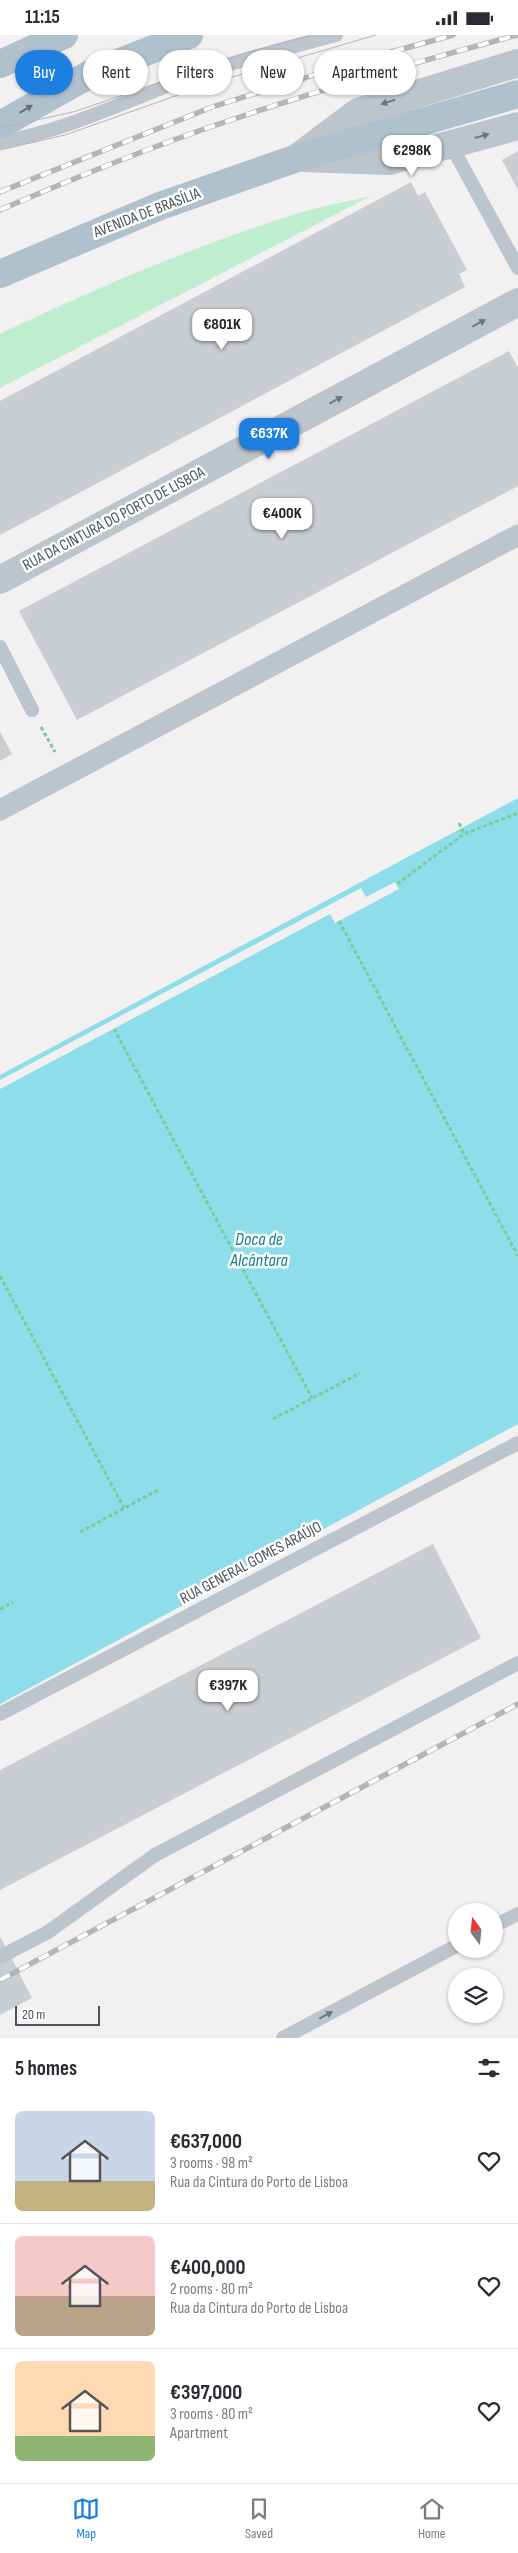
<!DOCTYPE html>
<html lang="en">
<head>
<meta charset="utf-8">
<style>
	:root { --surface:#fff; --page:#f7f7f7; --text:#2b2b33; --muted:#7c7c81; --line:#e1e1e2; --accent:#1d7fdf }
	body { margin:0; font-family:"Sofia Sans Condensed",sans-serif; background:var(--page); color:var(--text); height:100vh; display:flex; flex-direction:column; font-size:19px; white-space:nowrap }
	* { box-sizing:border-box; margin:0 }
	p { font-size:16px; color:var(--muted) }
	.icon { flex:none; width:28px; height:28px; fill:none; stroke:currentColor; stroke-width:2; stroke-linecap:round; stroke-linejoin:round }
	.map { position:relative; height:2003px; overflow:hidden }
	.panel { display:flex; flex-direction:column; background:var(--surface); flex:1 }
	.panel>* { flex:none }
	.top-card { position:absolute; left:15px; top:15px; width:489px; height:45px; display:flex; gap:10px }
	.needle { width:32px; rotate:345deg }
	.tools { position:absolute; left:448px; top:1868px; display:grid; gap:10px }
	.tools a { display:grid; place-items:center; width:55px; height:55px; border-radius:50%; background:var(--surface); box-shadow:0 1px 4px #0004; font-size:25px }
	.scale { position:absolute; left:15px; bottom:12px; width:85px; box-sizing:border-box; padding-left:5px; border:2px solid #48545d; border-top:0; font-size:14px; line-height:18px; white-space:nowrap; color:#48545d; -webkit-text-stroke:4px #fff; paint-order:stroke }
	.price { position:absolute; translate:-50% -42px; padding:0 11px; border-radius:10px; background:#fff; color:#222; font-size:16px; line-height:32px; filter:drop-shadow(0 1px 2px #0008) }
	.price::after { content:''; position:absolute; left:50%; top:30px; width:15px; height:11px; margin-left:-8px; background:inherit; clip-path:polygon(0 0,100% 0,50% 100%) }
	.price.on { background:var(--accent); color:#fff }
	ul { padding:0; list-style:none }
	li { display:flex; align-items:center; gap:15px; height:125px; padding:0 15px }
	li+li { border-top:1px solid var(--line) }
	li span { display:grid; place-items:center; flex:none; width:140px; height:100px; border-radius:8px; color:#555 }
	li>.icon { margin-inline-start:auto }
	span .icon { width:60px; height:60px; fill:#fffc; stroke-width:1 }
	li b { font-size:21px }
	h2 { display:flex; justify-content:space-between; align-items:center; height:60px; padding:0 15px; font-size:21px }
	.pill { padding:0 18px; border-radius:22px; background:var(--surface); box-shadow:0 1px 4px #0004; font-size:18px; line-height:45px }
	.pill.on { background:var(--accent); color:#fff }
	.status { display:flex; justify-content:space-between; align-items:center; height:35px; padding:0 25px; background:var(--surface); direction:ltr }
	.status svg { height:14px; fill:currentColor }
	.dock { display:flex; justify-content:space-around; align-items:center; height:70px; border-top:1px solid var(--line); background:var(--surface); font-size:14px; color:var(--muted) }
	.dock a { display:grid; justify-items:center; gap:2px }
	.dock .on { color:var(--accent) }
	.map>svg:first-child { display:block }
</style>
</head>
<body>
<div class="status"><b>11:15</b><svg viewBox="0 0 49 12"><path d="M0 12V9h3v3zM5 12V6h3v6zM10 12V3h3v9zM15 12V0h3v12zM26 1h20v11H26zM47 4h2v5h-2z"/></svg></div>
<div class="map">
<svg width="518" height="2003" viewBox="0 0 518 2003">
	<rect width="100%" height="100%" fill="#f2f0f0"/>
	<path fill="#bfeece" d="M371,161l-371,192v-54c93,-45 188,-85 286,-117 27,-9 56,-14 85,-21z"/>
	<polygon fill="#8ddeea" points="518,763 518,1389 0,1669 0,1040"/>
	<polygon fill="#f2f0f0" points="395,847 399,854 335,888 330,879 0,1054 0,1045 361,853 366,862"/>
	<g fill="#cacdd2">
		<polygon points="518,116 518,155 502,125"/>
		<polygon points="411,147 418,161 425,157 467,235 459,239 465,252 0,500 0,366"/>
		<polygon points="509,316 518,333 518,451 77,685 19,576"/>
		<polygon points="0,697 12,719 0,726"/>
		<polygon points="433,1509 481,1603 0,1855 0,1735"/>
		<polygon points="0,1901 32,1963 0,1980"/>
	</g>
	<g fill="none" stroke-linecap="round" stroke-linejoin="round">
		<g stroke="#78cc9c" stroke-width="3" stroke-dasharray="4 2.5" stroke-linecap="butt">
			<polyline points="41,692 55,717"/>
			<polyline points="459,788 464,799"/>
			<polyline points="397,849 464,799 518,778"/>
			<polyline points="339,886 518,1221"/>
			<polyline points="114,994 312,1363"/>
			<polyline points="0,1241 124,1473"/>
			<polyline points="273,1384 360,1338"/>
			<polyline points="80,1497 158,1455"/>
			<polyline points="0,1574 13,1567"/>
		</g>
		<g stroke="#bcc5cc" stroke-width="14">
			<path d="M0,107c66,-11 128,-42 190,-65 48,-17 97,-29 146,-42"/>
			<polyline points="451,110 518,233"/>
			<polyline points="0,612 32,675"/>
			<polyline points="0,1679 518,1408"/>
			<polyline points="494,1891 518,1879"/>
			<polyline points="0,1922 48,1897 155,1820 518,1628"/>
			<polyline points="283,2003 456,1911"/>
		</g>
		<polyline stroke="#bcc5cc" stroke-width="21" points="0,775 518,500"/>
		<polyline stroke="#bcc5cc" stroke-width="28" points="0,545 518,267"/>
		<g stroke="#bcc5cc" stroke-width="28">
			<polyline points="298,122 358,77 518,28"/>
			<polyline points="303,123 389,126 518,91"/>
		</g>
		<g stroke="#b0c1ce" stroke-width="28">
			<polyline points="0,29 64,0"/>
			<polyline points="0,90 92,38 189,0"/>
			<polyline points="0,239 160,171 297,123 518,59"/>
		</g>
		<g stroke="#b2b5ba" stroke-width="1">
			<polyline points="0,93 73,77 249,17 312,0"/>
			<polyline points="0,115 65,100 212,48 376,0"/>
		</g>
		<defs>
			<g id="rail">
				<polyline points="0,157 212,72 355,27 453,0"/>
				<path d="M0,175c72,-31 145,-61 219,-86 98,-34 198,-62 298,-89"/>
				<polyline points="0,1945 518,1669"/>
			</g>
		</defs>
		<use href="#rail" stroke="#b2b5ba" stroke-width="5.5"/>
		<use href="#rail" stroke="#fff" stroke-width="4" stroke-dasharray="11" stroke-linecap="butt"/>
	</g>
	<defs><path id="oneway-solid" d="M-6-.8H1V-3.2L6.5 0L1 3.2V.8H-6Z" transform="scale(1.25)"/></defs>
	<g fill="#6b767e">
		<use href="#oneway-solid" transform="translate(388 67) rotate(163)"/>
		<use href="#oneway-solid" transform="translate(482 101) rotate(-16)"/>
		<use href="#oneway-solid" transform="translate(479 288) rotate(-28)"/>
		<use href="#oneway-solid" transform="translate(336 365) rotate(-28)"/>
		<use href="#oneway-solid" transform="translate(326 1980) rotate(-28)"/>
	</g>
	<use fill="#626f79" href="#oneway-solid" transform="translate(26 74) rotate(-31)"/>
	<g text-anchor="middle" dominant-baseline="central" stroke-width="5" stroke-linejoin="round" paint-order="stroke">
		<g font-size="16" fill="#48545d" stroke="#fff">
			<text transform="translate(147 178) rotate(-21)">AVENIDA DE BRASÍLIA</text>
			<text transform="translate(114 484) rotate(-28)">RUA DA CINTURA DO PORTO DE LISBOA</text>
			<text transform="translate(251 1528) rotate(-28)">RUA GENERAL GOMES ARAÚJO</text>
		</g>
		<g font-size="18" font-style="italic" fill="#0f8091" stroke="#fff">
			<text x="259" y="1204">Doca de<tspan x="259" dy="21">Alcântara</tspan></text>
		</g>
	</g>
</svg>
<div class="tools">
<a><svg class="needle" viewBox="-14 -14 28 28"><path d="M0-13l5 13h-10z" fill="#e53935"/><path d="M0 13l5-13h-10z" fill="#7c7c81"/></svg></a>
<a><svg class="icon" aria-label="layers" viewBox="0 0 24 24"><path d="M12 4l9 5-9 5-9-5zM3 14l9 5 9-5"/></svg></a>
</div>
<div class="scale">20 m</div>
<b class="price" style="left:412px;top:142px">€298K</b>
<b class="price" style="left:222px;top:316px">€801K</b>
<b class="price on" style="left:269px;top:425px">€637K</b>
<b class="price" style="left:282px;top:505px">€400K</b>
<b class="price" style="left:228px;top:1677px">€397K</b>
<div class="top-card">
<a class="pill on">Buy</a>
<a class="pill">Rent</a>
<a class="pill">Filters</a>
<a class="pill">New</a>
<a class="pill">Apartment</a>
</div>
</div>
<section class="panel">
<h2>5 homes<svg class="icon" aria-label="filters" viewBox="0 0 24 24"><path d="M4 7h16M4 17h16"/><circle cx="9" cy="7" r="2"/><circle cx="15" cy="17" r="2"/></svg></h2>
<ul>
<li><span style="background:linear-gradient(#c9d6e8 70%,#c2b280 0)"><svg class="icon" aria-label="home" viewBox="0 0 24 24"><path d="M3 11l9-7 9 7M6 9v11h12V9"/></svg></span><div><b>€637,000</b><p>3 rooms · 98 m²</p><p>Rua da Cintura do Porto de Lisboa</p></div><svg class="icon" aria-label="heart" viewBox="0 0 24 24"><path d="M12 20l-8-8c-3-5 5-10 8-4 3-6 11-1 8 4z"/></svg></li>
<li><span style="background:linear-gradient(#f6c9c9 60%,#b9a48a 0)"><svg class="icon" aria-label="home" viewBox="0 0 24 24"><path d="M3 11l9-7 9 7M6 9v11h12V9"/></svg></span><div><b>€400,000</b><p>2 rooms · 80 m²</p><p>Rua da Cintura do Porto de Lisboa</p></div><svg class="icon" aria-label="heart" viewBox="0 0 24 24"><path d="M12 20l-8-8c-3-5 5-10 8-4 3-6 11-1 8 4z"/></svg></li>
<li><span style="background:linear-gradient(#ffd9b3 75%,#8fb573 0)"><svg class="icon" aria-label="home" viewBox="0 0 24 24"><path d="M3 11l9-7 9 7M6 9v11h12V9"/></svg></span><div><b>€397,000</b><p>3 rooms · 80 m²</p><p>Apartment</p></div><svg class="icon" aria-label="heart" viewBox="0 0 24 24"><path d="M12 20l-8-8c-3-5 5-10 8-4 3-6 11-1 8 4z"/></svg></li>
</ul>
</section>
<nav class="dock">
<a class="on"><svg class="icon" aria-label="map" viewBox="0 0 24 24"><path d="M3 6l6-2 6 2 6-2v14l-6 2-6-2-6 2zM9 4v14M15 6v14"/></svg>Map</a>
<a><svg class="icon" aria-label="saved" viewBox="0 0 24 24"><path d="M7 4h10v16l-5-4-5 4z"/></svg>Saved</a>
<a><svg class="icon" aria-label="home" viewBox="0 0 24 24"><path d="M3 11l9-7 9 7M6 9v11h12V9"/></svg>Home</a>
</nav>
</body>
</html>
